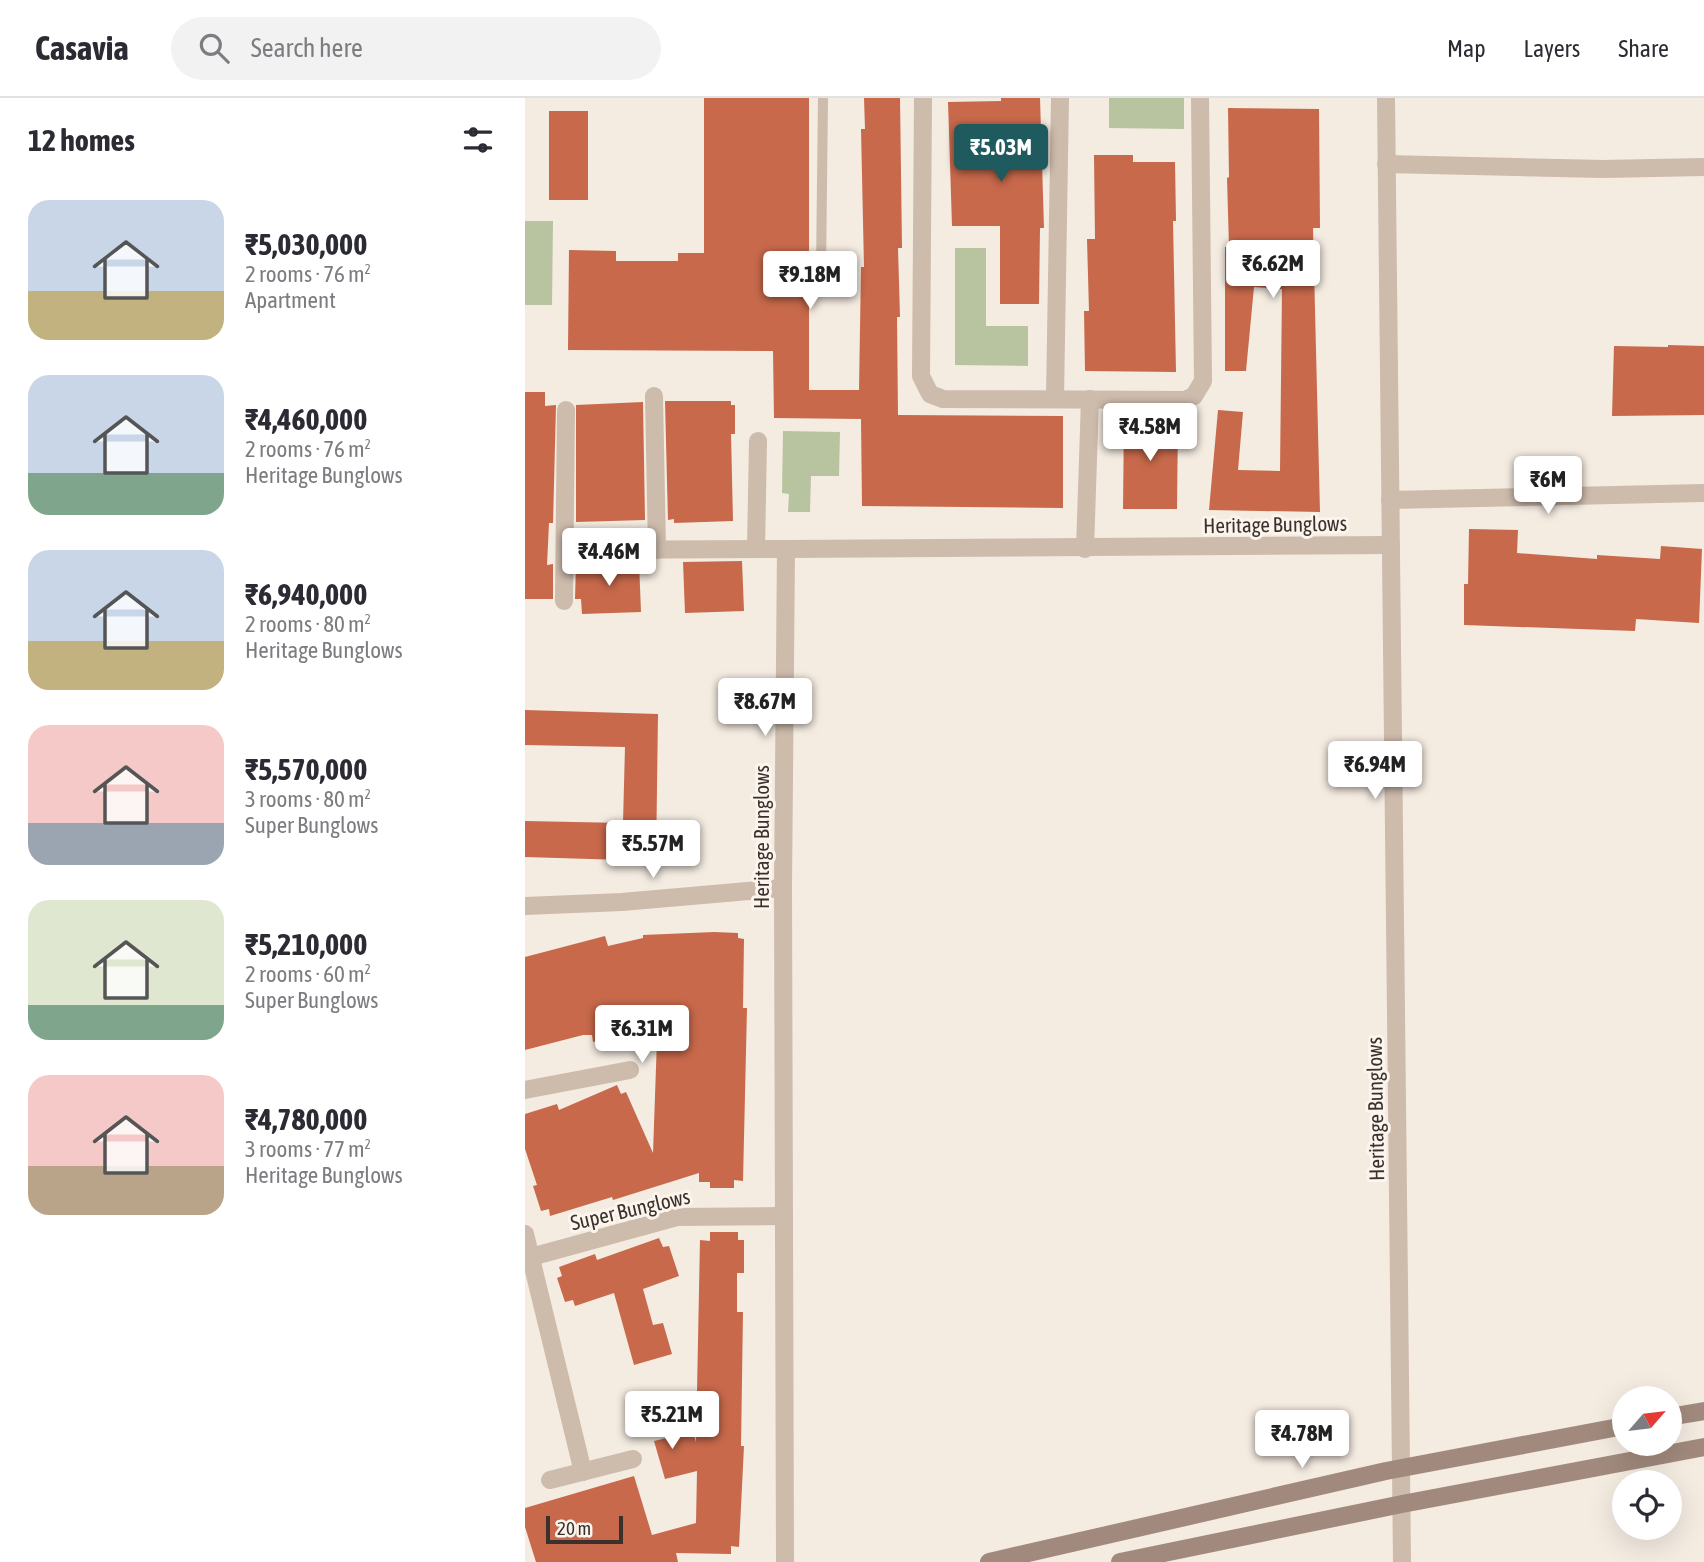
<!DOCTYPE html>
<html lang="en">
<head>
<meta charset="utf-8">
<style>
	:root { --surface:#fff; --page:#f2f2f3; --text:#2b2b33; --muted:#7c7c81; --line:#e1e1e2; --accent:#1f5a5e }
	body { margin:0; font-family:"Asap Condensed",sans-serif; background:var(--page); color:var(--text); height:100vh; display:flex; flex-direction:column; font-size:26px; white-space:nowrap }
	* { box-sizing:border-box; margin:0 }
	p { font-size:23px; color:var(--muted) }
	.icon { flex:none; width:38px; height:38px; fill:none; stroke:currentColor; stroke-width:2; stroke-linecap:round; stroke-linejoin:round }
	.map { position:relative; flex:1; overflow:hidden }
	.details { display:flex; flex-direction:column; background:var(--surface); width:525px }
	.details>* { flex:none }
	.needle { width:46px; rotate:62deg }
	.tools { position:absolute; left:1087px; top:1288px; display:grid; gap:14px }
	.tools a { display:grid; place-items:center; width:70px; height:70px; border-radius:50%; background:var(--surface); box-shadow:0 7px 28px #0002; font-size:35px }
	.scale { position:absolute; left:21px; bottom:18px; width:77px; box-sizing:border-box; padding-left:7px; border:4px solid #3b302b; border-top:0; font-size:19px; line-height:24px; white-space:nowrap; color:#3b302b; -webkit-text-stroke:5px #fbf5ee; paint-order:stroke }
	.price { position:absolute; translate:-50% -60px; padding:0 16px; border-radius:7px; background:#fff; color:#222; font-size:23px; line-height:46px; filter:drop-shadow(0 2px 4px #0008) }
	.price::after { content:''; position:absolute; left:50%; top:42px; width:21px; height:16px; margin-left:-10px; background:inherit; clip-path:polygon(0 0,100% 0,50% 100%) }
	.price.selected { background:var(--accent); color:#fff }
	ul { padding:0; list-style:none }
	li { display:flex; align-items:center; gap:21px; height:175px; padding:0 28px }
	li span { display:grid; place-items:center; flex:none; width:196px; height:140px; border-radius:21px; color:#555 }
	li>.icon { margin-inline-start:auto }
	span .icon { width:84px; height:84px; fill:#fffc; stroke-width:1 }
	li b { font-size:30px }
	h2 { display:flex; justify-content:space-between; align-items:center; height:84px; padding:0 28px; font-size:30px }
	header { display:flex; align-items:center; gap:42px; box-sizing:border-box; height:98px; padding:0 35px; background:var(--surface); border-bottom:2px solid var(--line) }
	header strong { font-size:33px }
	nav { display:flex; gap:38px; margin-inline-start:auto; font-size:24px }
	.search { width:490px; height:63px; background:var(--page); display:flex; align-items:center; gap:18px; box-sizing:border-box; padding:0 24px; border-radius:38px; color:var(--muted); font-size:26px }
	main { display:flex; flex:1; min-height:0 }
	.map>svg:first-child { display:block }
</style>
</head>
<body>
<header>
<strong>Casavia</strong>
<div class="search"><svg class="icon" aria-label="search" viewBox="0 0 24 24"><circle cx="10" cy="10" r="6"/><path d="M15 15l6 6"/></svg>Search here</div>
<nav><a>Map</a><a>Layers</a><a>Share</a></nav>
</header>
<main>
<section class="details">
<h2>12 homes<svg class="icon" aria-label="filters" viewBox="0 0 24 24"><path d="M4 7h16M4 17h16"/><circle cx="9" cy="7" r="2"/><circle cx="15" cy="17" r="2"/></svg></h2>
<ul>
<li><span style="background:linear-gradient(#c9d6e8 65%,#c2b280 0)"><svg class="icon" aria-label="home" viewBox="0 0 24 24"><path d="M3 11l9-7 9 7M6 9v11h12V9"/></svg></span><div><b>₹5,030,000</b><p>2 rooms · 76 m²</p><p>Apartment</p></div></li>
<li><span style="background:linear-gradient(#c9d6e8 70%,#7fa58c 0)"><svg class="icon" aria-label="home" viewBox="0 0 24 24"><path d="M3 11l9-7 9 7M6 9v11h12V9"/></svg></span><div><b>₹4,460,000</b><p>2 rooms · 76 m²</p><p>Heritage Bunglows</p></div></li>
<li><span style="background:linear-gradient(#c9d6e8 65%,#c2b280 0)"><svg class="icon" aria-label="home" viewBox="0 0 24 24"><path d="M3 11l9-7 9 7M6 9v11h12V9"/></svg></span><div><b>₹6,940,000</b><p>2 rooms · 80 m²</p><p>Heritage Bunglows</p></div></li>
<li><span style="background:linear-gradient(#f6c9c9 70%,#9aa5b1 0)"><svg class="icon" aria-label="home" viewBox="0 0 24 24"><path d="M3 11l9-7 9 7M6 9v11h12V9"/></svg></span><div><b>₹5,570,000</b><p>3 rooms · 80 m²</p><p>Super Bunglows</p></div></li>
<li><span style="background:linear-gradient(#dfe7d0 75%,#7fa58c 0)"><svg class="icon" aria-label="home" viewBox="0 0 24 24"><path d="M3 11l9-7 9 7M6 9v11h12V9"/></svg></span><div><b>₹5,210,000</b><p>2 rooms · 60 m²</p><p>Super Bunglows</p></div></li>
<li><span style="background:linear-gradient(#f6c9c9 65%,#b9a48a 0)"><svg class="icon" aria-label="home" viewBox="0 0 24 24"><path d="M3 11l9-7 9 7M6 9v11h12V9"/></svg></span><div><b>₹4,780,000</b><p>3 rooms · 77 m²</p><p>Heritage Bunglows</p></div></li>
</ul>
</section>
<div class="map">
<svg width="1179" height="1464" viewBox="0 0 1179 1464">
	<rect width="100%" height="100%" fill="#f4ebe1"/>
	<g fill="#b8c4a0">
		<polygon points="584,0 659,0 659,31 584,30"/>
		<polygon points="0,123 28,123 27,207 0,207"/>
		<polygon points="430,150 461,150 461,228 503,228 503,268 430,267"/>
		<polygon points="258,333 315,334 314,378 286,378 285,414 263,414 264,396 257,395"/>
	</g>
	<g fill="#c8694b">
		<polygon points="179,0 284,0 284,292 334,292 336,169 339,169 336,31 340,31 339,0 375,0 377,150 373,150 375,219 372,219 373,317 538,318 538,410 337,408 336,321 249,320 248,253 43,252 44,152 91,153 91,163 153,163 153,155 179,155"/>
		<polygon points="476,0 515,0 519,130 515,130 514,206 475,206 475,128 427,128 423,4 476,3"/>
		<polygon points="703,10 794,11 795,130 788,130 795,414 684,412 693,312 718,314 713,372 755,373 757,191 729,189 721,273 700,273 700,149 704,149 702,80 704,79"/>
		<rect x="24" y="13" width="39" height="89"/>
		<polygon points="569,57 608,57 608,64 650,64 651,123 648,123 651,274 560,273 559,213 564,213 562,141 570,141"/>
		<polygon points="1143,247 1179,248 1179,317 1087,318 1089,248 1143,249"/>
		<polygon points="0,294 20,294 20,308 31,307 28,425 24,425 22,467 28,466 28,501 0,501"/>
		<polygon points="140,303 206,303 206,307 210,307 210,336 206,336 208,423 149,425 149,421 143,422"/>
		<polygon points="118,304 120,422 51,424 51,307"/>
		<polygon points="599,318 653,319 652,411 598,411"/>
		<polygon points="944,431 993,432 992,455 1072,461 1072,457 1135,461 1136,448 1177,451 1174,525 1111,521 1110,533 939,527 939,486 943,486"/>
		<polygon points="217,463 219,513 160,515 158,464"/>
		<polygon points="114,464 116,514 57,516 56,501 50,501 51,466"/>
		<polygon points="0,612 133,616 131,763 0,759 0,723 98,725 100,649 0,647"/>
		<polygon points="189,834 213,835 213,840 219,841 218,910 222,910 218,1083 209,1082 209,1090 185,1090 185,1084 174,1084 174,1075 88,1102 87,1099 25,1118 24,1111 16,1113 8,1088 12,1087 0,1051 0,1016 32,1006 34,1012 92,987 96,996 101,994 128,1055 132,941 128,941 129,928 68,944 67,937 58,937 0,952 0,859 80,838 83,848 118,840 118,837"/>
		<polygon points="185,1134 213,1134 213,1142 219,1142 219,1175 212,1175 212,1214 218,1214 216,1348 219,1348 214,1449 206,1448 206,1456 151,1455 153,1464 11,1464 0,1429 0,1410 109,1378 127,1437 171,1425 172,1373 140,1381 129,1343 168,1334 171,1344 175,1142 185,1143"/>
		<polygon points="134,1140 138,1149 144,1148 154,1178 118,1191 128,1227 138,1225 147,1256 109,1267 89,1195 50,1208 48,1202 40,1204 32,1180 37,1178 34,1169 70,1156 72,1162"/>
	</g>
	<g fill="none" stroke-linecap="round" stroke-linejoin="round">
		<polyline stroke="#cdbbac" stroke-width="10" points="296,174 298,0"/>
		<g stroke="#cdbbac" stroke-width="18">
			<polyline points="398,0 396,278 405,296 418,301 660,302 669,298 678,283 675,0"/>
			<polyline points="861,0 877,1464"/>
			<polyline points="861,66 1078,71 1179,69"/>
			<polyline points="129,298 132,452"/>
			<polyline points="530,300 535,0"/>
			<polyline points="865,402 1179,395"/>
			<polyline points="231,451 233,343"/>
			<polyline points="560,451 565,301"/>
			<polyline points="40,452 261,451"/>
			<polyline points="39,503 41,312"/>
			<polyline points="0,808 97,804 258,790"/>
			<polyline points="0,992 105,972"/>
			<polyline points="0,1136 58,1374"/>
			<polyline points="6,1159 152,1119 258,1118"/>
			<polyline points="25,1382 108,1361"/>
			<polyline points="260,1464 258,790 261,451 866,447"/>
		</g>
		<g stroke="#a18a7d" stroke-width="18">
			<polyline points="1144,1319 1179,1313"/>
			<polyline points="464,1464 861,1373 1099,1328"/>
			<polyline points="595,1464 877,1406 1179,1349"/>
		</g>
	</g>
	<g text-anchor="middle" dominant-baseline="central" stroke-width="6" stroke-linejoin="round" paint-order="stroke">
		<g font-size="21" fill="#3b302b" stroke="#fbf5ee">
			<text transform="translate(750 426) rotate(-1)">Heritage Bunglows</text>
			<text transform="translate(236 739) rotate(-90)">Heritage Bunglows</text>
			<text transform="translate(850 1011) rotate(-91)">Heritage Bunglows</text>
			<text transform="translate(105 1111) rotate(-13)">Super Bunglows</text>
		</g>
	</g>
</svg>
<div class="tools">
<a><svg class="needle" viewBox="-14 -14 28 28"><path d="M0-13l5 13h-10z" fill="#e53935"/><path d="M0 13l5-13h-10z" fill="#7c7c81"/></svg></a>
<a><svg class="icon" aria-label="locate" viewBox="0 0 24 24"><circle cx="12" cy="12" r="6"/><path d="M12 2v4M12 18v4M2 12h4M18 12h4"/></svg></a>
</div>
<div class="scale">20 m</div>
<b class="price selected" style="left:476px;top:86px">₹5.03M</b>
<b class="price" style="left:748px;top:202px">₹6.62M</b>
<b class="price" style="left:285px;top:213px">₹9.18M</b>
<b class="price" style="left:625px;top:365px">₹4.58M</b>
<b class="price" style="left:1023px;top:418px">₹6M</b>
<b class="price" style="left:84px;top:490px">₹4.46M</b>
<b class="price" style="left:240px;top:640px">₹8.67M</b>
<b class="price" style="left:850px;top:703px">₹6.94M</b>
<b class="price" style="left:128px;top:782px">₹5.57M</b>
<b class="price" style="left:117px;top:967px">₹6.31M</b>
<b class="price" style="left:147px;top:1353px">₹5.21M</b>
<b class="price" style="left:777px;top:1372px">₹4.78M</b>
</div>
</main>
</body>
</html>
